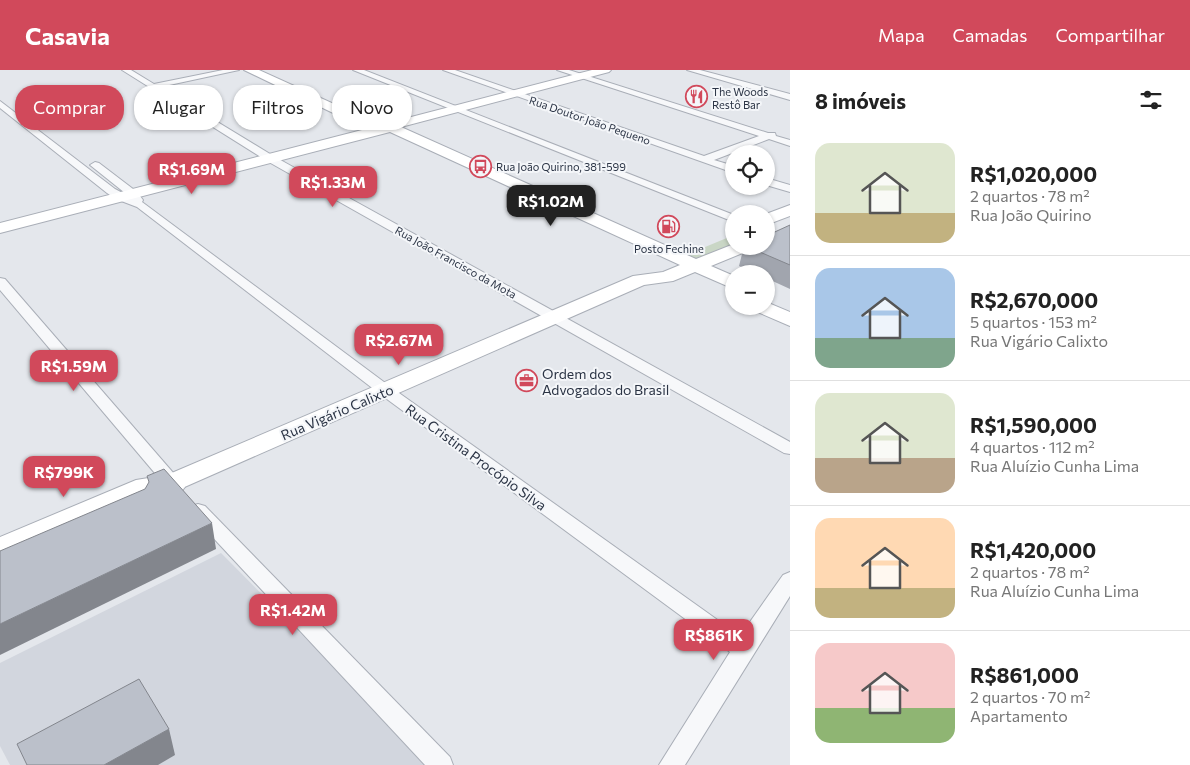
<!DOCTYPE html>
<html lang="pt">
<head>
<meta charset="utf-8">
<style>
	:root { --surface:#fff; --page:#f6f6f6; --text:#222; --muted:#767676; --line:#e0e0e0; --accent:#d1495b }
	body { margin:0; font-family:Commissioner,sans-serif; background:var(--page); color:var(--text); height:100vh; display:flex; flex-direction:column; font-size:19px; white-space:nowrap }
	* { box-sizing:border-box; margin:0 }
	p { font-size:16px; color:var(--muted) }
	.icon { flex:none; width:28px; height:28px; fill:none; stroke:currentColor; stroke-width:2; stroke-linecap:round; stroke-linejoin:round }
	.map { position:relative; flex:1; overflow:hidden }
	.details { display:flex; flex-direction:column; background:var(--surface); width:400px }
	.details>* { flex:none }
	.banner { position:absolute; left:15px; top:15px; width:475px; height:45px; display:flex; gap:10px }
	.buttons { position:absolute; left:725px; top:75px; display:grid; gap:10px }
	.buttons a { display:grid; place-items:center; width:50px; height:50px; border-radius:50%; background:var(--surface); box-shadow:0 1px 4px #0004; font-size:25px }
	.price { position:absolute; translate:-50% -42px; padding:0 11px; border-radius:10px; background:var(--accent); color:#fff; font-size:16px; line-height:32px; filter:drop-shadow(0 1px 2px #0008) }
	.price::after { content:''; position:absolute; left:50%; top:30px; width:15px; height:11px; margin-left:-8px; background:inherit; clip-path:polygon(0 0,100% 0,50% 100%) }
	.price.active { background:#222; color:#fff }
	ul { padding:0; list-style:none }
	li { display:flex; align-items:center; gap:15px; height:125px; padding:0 25px }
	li+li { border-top:1px solid var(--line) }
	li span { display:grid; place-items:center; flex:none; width:140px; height:100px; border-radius:15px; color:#555 }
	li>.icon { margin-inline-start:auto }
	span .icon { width:60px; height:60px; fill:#fffc; stroke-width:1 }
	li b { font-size:21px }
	h2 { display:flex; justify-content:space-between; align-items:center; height:60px; padding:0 25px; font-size:21px }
	.pill { padding:0 18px; border-radius:20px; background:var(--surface); box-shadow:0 1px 4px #0004; font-size:18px; line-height:45px }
	.pill.active { background:var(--accent); color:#fff }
	header { display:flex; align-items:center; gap:30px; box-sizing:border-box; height:70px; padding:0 25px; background:var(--accent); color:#fff }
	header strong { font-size:24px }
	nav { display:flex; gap:28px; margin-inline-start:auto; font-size:18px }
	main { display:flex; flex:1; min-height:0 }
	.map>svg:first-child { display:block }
</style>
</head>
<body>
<header>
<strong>Casavia</strong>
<nav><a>Mapa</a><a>Camadas</a><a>Compartilhar</a></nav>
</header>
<main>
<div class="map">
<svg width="790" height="695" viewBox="0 0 790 695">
	<rect width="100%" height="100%" fill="#e4e7ec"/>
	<polygon fill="#d2d6de" points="221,483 431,695 10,695 0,676 0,593"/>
	<polygon fill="#c9d6c5" points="734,165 734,176 696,194 681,187"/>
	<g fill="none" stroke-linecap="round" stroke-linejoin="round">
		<defs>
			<g id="street">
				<polygon points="122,0 131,0 154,14 223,0 239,0 160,17 275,87 790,372 790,384 784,383 267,91"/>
				<polygon points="353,0 364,0 734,145 734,152"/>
				<polygon points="443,0 455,0 704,86 759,66 557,0 569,0 768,63 775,63 776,66 790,70 790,76 769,69 714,90 734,96 734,103"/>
				<polygon points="687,0 700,0 790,24 790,30"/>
				<polygon points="0,31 115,119 130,127 90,95 95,92 99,93 137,122 143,130 142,132 392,318 740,566 783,505 790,502 790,526 685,695 659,695 730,582 380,324 137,137 116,129 107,123 0,38"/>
				<polygon points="766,108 790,115 790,122 766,115"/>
				<polygon points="0,208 5,209 182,413 185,417 182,421 176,423 170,421 0,220"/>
				<polygon points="198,434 205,436 450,687 453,695 425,695 191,444 189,440 191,436"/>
			</g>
			<g id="secondary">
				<polygon points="244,0 259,0 367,49 384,48 392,52 592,0 611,0 609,2 401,57 696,189 734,174 734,176 753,176 750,180 711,196 734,206 734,219 695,202 673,211 644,215 180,419 150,424 0,488 0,467 136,410 167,405 633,206 663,202 680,195 390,62 0,163 0,153 362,60 358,55"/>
				<polygon points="790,135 790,146 766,155 766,144"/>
				<polygon points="766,232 790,242 790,256 753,240 750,236 766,236"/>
			</g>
		</defs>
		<use href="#street" stroke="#a9aeb7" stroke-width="2"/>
		<use href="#secondary" stroke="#a9aeb7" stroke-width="2"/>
		<use href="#street" fill="#f7f8fa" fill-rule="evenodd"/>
		<use href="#secondary" fill="#fff" fill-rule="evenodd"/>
	</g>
	<polygon fill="#a1a5ae" points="790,155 790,219 766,208 766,204 756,204 739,196 744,176 766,176"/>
	<g fill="#83868d">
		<polygon points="212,453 216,479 0,585 0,554"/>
		<polygon points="169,659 175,685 158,695 104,695"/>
	</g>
	<g fill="#bbc0ca" stroke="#83868d">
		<polygon points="790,155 790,195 746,176 766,176 766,166"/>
		<polygon points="164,399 212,453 0,554 0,481 145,419 149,412 147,406"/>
		<polygon points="139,609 169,659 104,695 27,695 17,674"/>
	</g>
	<defs>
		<symbol id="restaurant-ring" viewBox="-11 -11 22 22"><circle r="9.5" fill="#f4f6f9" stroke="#d1495b" stroke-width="1.5"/><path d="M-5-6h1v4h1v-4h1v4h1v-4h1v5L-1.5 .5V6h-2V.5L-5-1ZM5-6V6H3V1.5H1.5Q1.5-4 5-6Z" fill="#d1495b"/></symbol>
		<symbol id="bus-ring" viewBox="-11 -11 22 22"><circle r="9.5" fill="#f4f6f9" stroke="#d1495b" stroke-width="1.5"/><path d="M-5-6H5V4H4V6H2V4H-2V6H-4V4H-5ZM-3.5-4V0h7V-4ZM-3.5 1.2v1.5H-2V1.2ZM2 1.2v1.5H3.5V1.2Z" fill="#d1495b"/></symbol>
		<symbol id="fuel-ring" viewBox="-11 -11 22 22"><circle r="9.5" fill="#f4f6f9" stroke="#d1495b" stroke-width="1.5"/><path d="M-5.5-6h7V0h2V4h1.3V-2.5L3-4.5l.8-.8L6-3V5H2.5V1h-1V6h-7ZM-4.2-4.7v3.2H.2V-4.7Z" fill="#d1495b"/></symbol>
		<symbol id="office-ring" viewBox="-11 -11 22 22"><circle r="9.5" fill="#f4f6f9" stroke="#d1495b" stroke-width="1.5"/><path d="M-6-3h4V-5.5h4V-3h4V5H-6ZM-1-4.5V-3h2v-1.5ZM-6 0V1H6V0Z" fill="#d1495b"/></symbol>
	</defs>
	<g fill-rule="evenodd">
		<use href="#restaurant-ring" x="684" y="14" width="25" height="25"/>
		<use href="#bus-ring" x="468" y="84" width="25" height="25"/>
		<use href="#fuel-ring" x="656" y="144" width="25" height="25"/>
		<use href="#office-ring" x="514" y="298" width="25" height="25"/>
	</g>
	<g text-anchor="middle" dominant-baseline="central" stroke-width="4" stroke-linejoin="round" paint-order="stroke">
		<g font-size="11" fill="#2b3445" stroke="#f4f6f9" text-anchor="start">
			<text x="712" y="21">The Woods<tspan x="712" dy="13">Restô Bar</tspan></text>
			<text x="496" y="96">Rua João Quirino, 381-599</text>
			<text x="669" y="178" text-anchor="middle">Posto Fechine</text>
		</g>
		<g font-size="11" fill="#2b3445" stroke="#f4f6f9">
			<text transform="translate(590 50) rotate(19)">Rua Doutor João Pequeno</text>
			<text transform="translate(456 192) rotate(29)">Rua João Francisco da Mota</text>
		</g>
		<g font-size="14" fill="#2b3445" stroke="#f4f6f9" text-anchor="start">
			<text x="542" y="303">Ordem dos<tspan x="542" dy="16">Advogados do Brasil</tspan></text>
		</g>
		<g font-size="14" fill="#2b3445" stroke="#f4f6f9">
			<text transform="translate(337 342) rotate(-23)">Rua Vigário Calixto</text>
			<text transform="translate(476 387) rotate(36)">Rua Cristina Procópio Silva</text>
		</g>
	</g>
</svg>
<div class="buttons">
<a><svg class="icon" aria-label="locate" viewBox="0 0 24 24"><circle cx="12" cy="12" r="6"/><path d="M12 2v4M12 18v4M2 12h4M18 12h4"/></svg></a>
<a>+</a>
<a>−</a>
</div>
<b class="price" style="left:192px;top:125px">R$1.69M</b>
<b class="price" style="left:333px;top:138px">R$1.33M</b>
<b class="price active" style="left:551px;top:157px">R$1.02M</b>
<b class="price" style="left:399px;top:296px">R$2.67M</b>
<b class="price" style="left:74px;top:322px">R$1.59M</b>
<b class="price" style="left:64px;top:428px">R$799K</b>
<b class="price" style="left:293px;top:566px">R$1.42M</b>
<b class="price" style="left:714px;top:591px">R$861K</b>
<div class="banner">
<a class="pill active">Comprar</a>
<a class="pill">Alugar</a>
<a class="pill">Filtros</a>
<a class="pill">Novo</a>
</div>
</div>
<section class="details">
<h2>8 imóveis<svg class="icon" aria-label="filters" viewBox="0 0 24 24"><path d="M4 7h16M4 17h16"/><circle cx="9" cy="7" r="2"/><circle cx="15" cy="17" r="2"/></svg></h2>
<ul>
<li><span style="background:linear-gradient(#dfe7d0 70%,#c2b280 0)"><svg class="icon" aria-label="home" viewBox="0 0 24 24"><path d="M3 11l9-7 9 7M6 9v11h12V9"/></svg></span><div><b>R$1,020,000</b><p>2 quartos · 78 m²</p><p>Rua João Quirino</p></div></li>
<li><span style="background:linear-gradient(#a9c7e8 70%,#7fa58c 0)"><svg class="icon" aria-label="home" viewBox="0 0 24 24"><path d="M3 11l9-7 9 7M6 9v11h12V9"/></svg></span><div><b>R$2,670,000</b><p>5 quartos · 153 m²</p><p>Rua Vigário Calixto</p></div></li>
<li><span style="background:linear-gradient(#dfe7d0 65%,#b9a48a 0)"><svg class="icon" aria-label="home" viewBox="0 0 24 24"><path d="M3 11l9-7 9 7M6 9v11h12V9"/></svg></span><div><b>R$1,590,000</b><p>4 quartos · 112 m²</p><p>Rua Aluízio Cunha Lima</p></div></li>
<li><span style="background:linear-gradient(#ffd9b3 70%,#c2b280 0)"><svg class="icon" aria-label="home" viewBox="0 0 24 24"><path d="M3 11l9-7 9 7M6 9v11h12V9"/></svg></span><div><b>R$1,420,000</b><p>2 quartos · 78 m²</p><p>Rua Aluízio Cunha Lima</p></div></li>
<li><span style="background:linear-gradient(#f6c9c9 65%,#8fb573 0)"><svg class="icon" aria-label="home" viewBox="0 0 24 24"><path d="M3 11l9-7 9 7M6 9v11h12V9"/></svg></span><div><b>R$861,000</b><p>2 quartos · 70 m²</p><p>Apartamento</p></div></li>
</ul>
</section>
</main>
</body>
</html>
